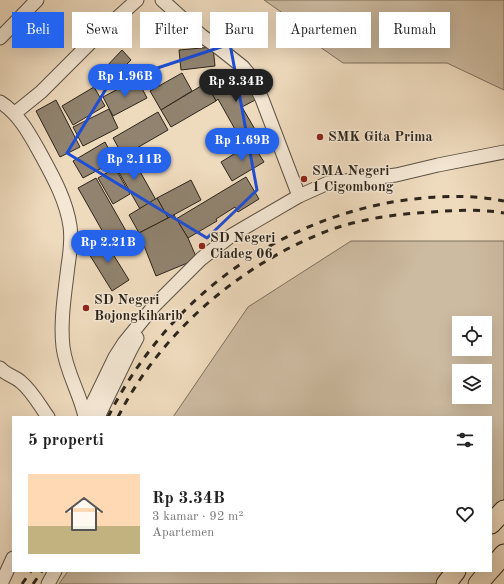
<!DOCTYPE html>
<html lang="id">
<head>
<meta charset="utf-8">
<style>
	:root { --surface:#fff; --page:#f2f2f2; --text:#222; --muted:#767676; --line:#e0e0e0; --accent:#2563eb }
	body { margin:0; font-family:"Old Standard TT",serif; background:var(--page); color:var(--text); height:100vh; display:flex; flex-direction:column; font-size:15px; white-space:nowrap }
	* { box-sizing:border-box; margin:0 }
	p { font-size:13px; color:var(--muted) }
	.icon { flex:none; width:22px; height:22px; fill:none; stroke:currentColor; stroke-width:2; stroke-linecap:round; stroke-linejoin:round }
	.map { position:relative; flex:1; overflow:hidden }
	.details { position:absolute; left:12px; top:416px; width:480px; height:156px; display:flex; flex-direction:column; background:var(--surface); border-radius:0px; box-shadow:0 4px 16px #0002 }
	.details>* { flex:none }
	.banner { position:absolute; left:12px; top:12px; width:480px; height:36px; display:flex; gap:8px }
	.tools { position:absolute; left:452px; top:316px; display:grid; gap:8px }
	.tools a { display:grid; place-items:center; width:40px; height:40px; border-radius:0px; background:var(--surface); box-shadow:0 4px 16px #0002; font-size:20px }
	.price { position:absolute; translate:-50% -34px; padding:0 9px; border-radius:14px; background:var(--accent); color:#fff; font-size:13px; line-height:26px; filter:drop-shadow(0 1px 2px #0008) }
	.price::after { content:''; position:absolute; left:50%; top:24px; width:12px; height:9px; margin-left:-6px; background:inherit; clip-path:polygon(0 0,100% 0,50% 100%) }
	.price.on { background:#222; color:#fff }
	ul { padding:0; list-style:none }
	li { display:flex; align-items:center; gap:12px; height:100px; padding:0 16px }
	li+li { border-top:1px solid var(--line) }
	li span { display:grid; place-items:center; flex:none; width:112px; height:80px; border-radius:0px; color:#555 }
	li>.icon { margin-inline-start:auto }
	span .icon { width:48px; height:48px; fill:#fffc; stroke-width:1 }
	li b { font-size:17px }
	h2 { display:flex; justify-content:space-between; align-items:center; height:48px; padding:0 16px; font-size:17px }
	.chip { padding:0 14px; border-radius:0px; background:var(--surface); box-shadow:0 4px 16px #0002; font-size:14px; line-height:36px }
	.chip.on { background:var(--accent); color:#fff }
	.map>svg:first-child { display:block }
</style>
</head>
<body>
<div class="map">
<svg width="504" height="584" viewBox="0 0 504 584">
	<rect width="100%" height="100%" fill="#eedabd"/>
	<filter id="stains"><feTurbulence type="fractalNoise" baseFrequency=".005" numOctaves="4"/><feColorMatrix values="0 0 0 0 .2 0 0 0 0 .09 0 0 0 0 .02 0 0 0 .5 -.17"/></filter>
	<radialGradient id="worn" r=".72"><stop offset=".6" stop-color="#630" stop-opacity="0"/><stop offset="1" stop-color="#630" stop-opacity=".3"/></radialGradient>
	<g fill="#cdbba1" stroke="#7d705e" fill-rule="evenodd">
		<polygon points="264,0 504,0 504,90 447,63 343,63 300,33 284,14"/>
		<path d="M351,241h153v258l-13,15v-97h-318l75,-110zM459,323h26v26h-26zM459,371h26v26h-26z"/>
		<polygon points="68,571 446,571 436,584 59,584"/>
	</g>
	<g fill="#91836f" stroke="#2d251b">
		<polygon points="213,47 215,66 181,70 179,50"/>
		<polygon points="122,50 131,60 114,77 105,68"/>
		<polygon points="241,70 257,99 242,107 260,138 245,147 218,99 216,101 206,83 226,72 229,77"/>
		<polygon points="182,73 192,91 161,110 150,91"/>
		<polygon points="137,79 147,98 113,116 103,97"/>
		<polygon points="206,83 216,101 171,127 161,110"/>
		<polygon points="94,87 105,106 73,125 62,106"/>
		<polygon points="56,100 80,147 60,157 36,111"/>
		<polygon points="109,109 118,128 83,146 73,127"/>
		<polygon points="158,112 168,130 123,156 113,138"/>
		<polygon points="105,142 115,161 83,178 73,161"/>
		<polygon points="252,143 264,162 232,181 221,162"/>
		<polygon points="129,152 156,200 140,209 113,162"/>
		<polygon points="115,168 130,194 113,204 98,178"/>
		<polygon points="246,177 259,199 238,212 235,207 216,219 217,221 188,238 176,219"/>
		<polygon points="96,178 130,238 112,248 78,188"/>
		<polygon points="191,180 201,200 168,218 157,198"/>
		<polygon points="157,198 168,218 139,233 129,215"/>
		<polygon points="174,215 188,238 197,259 156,276 139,233"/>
		<polygon points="103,238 129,280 112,291 86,249"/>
	</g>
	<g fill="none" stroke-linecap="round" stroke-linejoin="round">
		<defs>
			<g id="minor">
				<polyline points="162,0 202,36 219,48 243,67 252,78 262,99 299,196"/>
				<polyline points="0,38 37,0"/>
				<path d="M0,102c18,11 29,31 39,49 13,24 27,48 31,75 2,13 0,27 -2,40 -3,26 -8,55 -5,81 3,25 17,46 22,70"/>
				<polyline points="15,113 41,92 97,36 137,0"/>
				<path d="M0,368c6,7 14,8 21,14 11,9 19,24 27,35"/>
				<polyline points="86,417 115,357 124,343 154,306 201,259 232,235 299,196 328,183 396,175 438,165 504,152"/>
				<polyline points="98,417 130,351 137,338"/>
				<polyline points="1,584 13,558"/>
				<polyline points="48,584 55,571"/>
			</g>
			<g id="highway">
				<polyline points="491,524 504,510"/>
				<polyline points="491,569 504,554"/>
				<polyline points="446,584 456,571"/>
				<polyline points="478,584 489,571"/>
			</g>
		</defs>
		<use href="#minor" stroke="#5d5244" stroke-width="15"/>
		<use href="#highway" stroke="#2d251b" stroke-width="21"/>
		<use href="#minor" stroke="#f4e7d4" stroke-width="13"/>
		<use href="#highway" stroke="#eedabd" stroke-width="19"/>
		<g stroke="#2d251b" stroke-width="3" stroke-dasharray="7 7" stroke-linecap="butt">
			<path d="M108,417c58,-115 163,-195 290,-216 35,-5 71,-7 106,0"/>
			<path d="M118,417c42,-83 118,-149 204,-184 35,-14 73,-19 110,-21 24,-2 48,-3 72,1"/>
			<polyline points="22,584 31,571"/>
			<polyline points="33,584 42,571"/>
		</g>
	</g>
	<path fill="none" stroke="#1d4ed8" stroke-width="3" stroke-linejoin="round" d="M230,44l27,146 -50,48 -140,-85 42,-69z"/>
	<g fill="#8f2418" stroke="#f4e7d4" stroke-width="1.5">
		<circle cx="320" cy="137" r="4"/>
		<circle cx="304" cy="179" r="4"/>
		<circle cx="202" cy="246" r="4"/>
		<circle cx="86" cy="308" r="4"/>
	</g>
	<g text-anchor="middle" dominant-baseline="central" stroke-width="3" stroke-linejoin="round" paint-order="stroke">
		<g font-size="14" font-weight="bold" fill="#2d251b" stroke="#f4e7d4" text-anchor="start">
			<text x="328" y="137">SMK Gita Prima</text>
			<text x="312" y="171">SMA Negeri<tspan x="312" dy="16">1 Cigombong</tspan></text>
			<text x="210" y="238">SD Negeri<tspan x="210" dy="16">Ciadeg 06</tspan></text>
			<text x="94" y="300">SD Negeri<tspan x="94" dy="16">Bojongkiharib</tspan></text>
		</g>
	</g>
	<rect width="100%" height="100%" filter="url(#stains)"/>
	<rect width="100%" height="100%" fill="url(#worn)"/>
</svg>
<div class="tools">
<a><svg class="icon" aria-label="locate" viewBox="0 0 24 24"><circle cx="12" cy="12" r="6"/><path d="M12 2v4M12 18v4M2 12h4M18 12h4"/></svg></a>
<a><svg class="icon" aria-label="layers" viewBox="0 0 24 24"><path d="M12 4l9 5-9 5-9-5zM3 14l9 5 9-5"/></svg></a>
</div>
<b class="price" style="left:125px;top:98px">Rp 1.96B</b>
<b class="price on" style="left:236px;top:103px">Rp 3.34B</b>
<b class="price" style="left:242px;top:162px">Rp 1.69B</b>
<b class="price" style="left:134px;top:181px">Rp 2.11B</b>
<b class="price" style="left:108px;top:264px">Rp 2.21B</b>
<div class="banner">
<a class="chip on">Beli</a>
<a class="chip">Sewa</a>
<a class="chip">Filter</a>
<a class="chip">Baru</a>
<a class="chip">Apartemen</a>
<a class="chip">Rumah</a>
</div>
<section class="details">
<h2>5 properti<svg class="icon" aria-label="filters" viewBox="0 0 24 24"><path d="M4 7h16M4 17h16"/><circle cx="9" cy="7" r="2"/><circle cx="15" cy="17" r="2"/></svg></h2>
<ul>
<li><span style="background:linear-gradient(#ffd9b3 65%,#c2b280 0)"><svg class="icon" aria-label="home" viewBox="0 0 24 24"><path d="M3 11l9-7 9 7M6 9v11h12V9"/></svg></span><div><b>Rp 3.34B</b><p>3 kamar · 92 m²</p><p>Apartemen</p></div><svg class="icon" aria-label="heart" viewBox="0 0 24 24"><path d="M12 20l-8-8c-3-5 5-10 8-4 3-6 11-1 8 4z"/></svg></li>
</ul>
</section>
</div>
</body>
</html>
